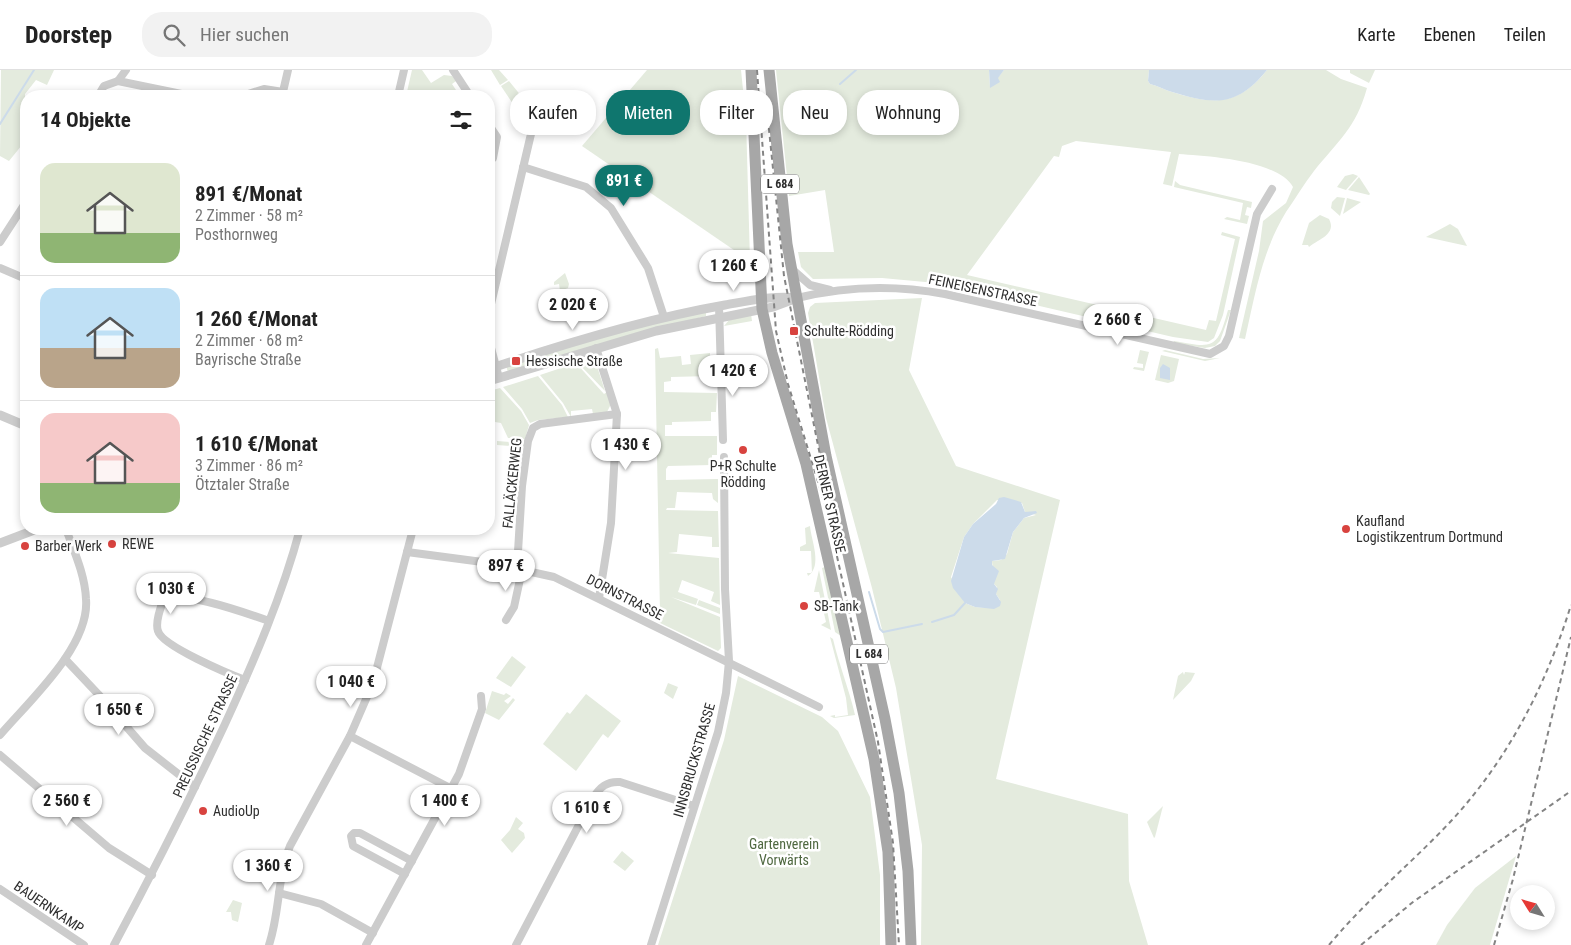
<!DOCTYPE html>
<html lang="de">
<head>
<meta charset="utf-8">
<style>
	:root { --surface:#fff; --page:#f2f2f2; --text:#222; --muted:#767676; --line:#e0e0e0; --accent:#0f766e }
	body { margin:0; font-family:"Roboto Condensed",sans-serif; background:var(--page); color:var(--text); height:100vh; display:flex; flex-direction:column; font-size:19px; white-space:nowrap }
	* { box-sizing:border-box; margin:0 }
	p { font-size:16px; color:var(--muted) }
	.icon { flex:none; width:28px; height:28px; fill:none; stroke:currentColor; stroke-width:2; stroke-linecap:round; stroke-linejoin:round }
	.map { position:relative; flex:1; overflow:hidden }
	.sheet { position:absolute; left:20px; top:20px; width:475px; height:445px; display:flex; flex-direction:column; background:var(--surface); border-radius:20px; box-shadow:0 2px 8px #0003 }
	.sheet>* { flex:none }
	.guide { position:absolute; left:510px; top:20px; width:475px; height:45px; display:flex; gap:10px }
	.needle { width:32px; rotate:307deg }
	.buttons { position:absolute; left:1510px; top:815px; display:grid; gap:10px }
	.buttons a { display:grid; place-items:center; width:45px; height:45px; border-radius:50%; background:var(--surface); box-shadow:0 2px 8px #0003; font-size:25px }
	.price { position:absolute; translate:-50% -42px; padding:0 11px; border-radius:18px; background:#fff; color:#222; font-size:16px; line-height:32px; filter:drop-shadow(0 1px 2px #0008) }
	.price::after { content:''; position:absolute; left:50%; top:30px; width:15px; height:11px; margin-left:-8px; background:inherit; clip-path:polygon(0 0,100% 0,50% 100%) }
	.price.on { background:var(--accent); color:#fff }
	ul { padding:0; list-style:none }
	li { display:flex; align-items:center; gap:15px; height:125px; padding:0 20px }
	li+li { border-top:1px solid var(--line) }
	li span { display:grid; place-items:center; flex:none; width:140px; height:100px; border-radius:15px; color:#555 }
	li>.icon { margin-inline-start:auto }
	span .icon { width:60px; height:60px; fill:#fffc; stroke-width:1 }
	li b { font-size:21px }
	h2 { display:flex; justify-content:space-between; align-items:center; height:60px; padding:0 20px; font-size:21px }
	.tag { padding:0 18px; border-radius:20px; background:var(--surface); box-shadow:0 2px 8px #0003; font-size:18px; line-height:45px }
	.tag.on { background:var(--accent); color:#fff }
	header { display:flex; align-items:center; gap:30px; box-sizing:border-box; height:70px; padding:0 25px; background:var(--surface); border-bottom:1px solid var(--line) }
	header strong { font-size:24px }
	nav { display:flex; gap:28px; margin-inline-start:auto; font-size:18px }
	.search { width:350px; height:45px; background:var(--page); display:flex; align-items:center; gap:12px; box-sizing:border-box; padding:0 18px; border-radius:20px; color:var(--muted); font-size:19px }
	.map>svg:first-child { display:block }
</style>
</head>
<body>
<header>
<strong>Doorstep</strong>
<div class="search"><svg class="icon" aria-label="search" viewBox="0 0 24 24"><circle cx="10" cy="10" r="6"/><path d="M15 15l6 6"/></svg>Hier suchen</div>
<nav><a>Karte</a><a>Ebenen</a><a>Teilen</a></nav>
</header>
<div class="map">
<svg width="1571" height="875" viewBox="0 0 1571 875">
	<rect width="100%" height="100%" fill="#fff"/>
	<g fill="#e4ebde" fill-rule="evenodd">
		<polygon points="1,0 54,0 47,15 36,10 25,24 26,70 9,91 0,86"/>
		<polygon points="412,0 422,0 431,13 444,5 452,6 456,11 452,14 460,26 406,26"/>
		<polygon points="491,0 499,0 508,10 500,15"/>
		<polygon points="647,0 741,0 746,49 750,191 582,76"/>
		<path d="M776,0h213l1,17 14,-17h145l-1,11 2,3c8,2 15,6 22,8 42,13 66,14 95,-22h59l15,9 26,9c-11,40 -29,53 -53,83 -10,13 -19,28 -28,41 -24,39 -31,83 -41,127l-6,-1 20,-87 4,-30 23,-18 7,-16c-15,-27 -86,-31 -114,-33l-7,32 -9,-2 8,-32 -95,-11 -14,5 -3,11 -5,-1 -87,119 239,55 3,-10 7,1 19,-82 -14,-4 1,-3 18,5 -17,78 -9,23 -6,4 -35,-5 -194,-45 -42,-7 14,-10 -15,8 -54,-5 -69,1 -12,-12 -3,-15h36l-9,-62 -36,6z"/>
		<polygon points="1350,0 1375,0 1369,13 1350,3"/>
		<polygon points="509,11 535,43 531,53 525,52 501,16"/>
		<polygon points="1353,104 1358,106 1346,120 1337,117 1345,106"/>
		<polygon points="1359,107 1370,124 1369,125 1348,120"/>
		<polygon points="1175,111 1180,115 1252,132 1251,138 1247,137 1245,145 1249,146 1247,154 1224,149 1227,147 1240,150 1243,133 1174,117"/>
		<polygon points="1337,127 1345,128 1340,146 1331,138 1332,132"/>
		<polygon points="1347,128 1361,132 1343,144"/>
		<path d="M1320,145l9,4c8,15 -10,20 -20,28l-1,-2h-6l7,-22z"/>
		<polygon points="1450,154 1458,159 1467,176 1426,167"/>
		<polygon points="565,203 569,214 568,218 560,221 559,214 554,215 554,212"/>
		<path d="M922,228l-13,72 47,96 104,34 -64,279 132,35 1,67 19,64h-227l1,-100 -26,-157 -24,-100 -46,-170 -18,-105 2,-6 5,-4zM997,430l25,3 3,9 11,3 -12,3 -11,14 -6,22 -6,6 -9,1 2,23 3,3 -1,7 4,6 -9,8 -16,-1 -10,-4 -14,-26 13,-40 9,-13z"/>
		<path d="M1228,240h3l-11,31 -5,5 -10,2 -32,-5 1,-2c39,7 43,9 54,-31z"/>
		<polygon points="706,242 706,246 618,269 508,302 506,296 626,259"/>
		<polygon points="751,244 752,251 724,256 729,250"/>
		<polygon points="658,278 660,288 681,286 682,295 691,294 690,285 710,283 710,306 671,307 671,311 664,312 664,322 717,323 716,342 711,342 711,351 672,352 672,355 665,355 665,366 717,366 717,385 712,385 712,395 668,396 666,399 666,410 718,409 718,433 713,429 712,423 677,422 675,438 667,438 666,440 718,441 719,477 712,477 712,467 679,464 677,482 668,483 719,488 720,535 711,531 714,522 682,510 678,522 698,529 696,535 671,527 720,547 721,578 718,581 658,552 660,544 655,279"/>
		<polygon points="1140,280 1149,282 1144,301 1133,299 1134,297 1143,298 1143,294 1137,293"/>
		<polygon points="1165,280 1203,289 1220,288 1205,291 1162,281"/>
		<polygon points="1161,285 1179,289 1174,311 1168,313 1155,310"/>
		<polygon points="591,289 596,293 605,321 578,293"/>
		<polygon points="576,293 604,324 607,322 611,334 607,342 593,344 592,339 571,341 571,347 563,333 540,305"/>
		<polygon points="538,306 562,335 568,347 538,350 530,353 522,339 503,317"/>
		<polygon points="500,318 521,341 529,355 525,369 508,368 501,353 495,352 495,346 489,346 489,321"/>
		<polygon points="497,371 525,373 525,377 497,375"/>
		<path d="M810,456c1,14 13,40 -2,50l-1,-3h5l-1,-22h-11v-4l6,-3 -1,-16z"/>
		<polygon points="825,497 841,566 835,562 822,498"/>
		<polygon points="819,500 831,560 821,555 826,552 819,522 814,522"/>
		<polygon points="699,530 720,538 720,544 697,535"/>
		<path d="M830,567l3,2c6,26 16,50 22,76l-21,3 -4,-2 5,-1v2l13,-2 -2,-17z"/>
		<polygon points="512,586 526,597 511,617 496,608"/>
		<polygon points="1183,602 1184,605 1185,602 1195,603 1191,611 1173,630 1178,606"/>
		<polygon points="738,606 822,647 838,661 870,727 880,805 880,875 658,875 724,670"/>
		<polygon points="668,613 678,617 673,629 664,623"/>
		<polygon points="492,621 504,625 506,623 511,626 504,631 508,634 513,628 515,630 499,650 485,643"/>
		<polygon points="586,624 621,651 608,668 603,664 576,701 543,674 567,642 570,644"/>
		<polygon points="1163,736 1155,767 1154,768 1147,752"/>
		<polygon points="516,747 523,753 518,759 524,763 525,768 512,783 501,770 510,760"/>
		<polygon points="622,781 634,791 625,801 613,792"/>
		<polygon points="1516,786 1490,875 1436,875 1447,855 1475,818"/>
		<polygon points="233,830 242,833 238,852 232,850 231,842 226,842"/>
	</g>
	<g fill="#ccdbea">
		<polygon points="989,0 1004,0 998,8 1000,12 990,18"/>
		<path d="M1149,0h118c-30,37 -52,35 -95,22 -7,-2 -14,-6 -22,-8l-2,-3z"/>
		<polygon points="1163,294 1170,298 1170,310 1160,308 1160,298"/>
		<polygon points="1004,427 1021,432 1025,442 1036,441 1037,443 1024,448 1013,462 1005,489 992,491 992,495 999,501 994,514 998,519 996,524 1001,532 1000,536 994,539 975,537 965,533 953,518 951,511 964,467 973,454 996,434 999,428"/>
	</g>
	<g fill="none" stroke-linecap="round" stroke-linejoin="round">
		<g stroke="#ccdbea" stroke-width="2">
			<polyline points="840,14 856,0"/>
			<polyline points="0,54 34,0"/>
			<polyline points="869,522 880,559 883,562 922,554"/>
			<polyline points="932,552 954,545 965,533"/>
		</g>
		<g stroke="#ccc" stroke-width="8">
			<polyline points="453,0 470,26"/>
			<polyline points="118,11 191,26"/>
			<polyline points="98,26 104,16 118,11 126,0"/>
			<polyline points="242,26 264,19 283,22 286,26"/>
			<polyline points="282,26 288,0"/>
			<polyline points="398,26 404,0"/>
			<polyline points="489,55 497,67 493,88 489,87"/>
			<polyline points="523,97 586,117 611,138 648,198 664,247"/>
			<polyline points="0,172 26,132"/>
			<polyline points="0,198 26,209"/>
			<polyline points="793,200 810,215 830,220"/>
			<path d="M797,228c49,-12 99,-13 148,-4l265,60 14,-8 5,-10 28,-122 15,-25"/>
			<polyline points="719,236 723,370"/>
			<polyline points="596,278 617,344 611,453 599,528"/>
			<polyline points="499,308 490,274 491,234 531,64 544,37"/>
			<polyline points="407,482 490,493 554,507 819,637"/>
			<polyline points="517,498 522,416 528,371 533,358 540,354 617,344"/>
			<polyline points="506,550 514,537 522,500"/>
			<polyline points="65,589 98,624 145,678 195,717"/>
			<path d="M245,610c-16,-6 -83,-34 -87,-49 -3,-8 2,-22 5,-30 15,-13 86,13 106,20"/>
			<path d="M0,665c30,-35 90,-89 86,-136 -1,-24 -12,-48 -20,-70"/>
			<polyline points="350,666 452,719"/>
			<polyline points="0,685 109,778 152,805"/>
			<polyline points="405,804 353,776 351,766 354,763 360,763 412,791"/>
			<polyline points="0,819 84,875"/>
			<polyline points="279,823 321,834 373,863"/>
			<path d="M114,875c39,-73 76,-146 111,-221 29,-63 57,-128 75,-195"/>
			<path d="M269,875c11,-33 8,-67 21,-99l60,-110 23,-53 40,-154"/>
			<polyline points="366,875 459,704 482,639 481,626"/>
			<path d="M516,875l77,-147c7,-11 14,-17 27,-16l74,24"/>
			<polyline points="651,875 718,662 726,623 729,591 725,519 724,387"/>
		</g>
		<g stroke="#ccc" stroke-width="9">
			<path d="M489,299c77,-26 156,-50 236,-64 23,-4 49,-10 72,-7"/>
			<polyline points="489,311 656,261 773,237 797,228"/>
			<polyline points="0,345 26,356"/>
			<polyline points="0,473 37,459"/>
		</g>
		<g stroke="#a7a7a7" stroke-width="11">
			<polyline points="751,0 762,239 772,283 806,394 874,689 888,782 891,875"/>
			<polyline points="769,0 787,174 826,386 885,649 899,723 908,801 911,875"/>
		</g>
		<g stroke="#848484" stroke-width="2" stroke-dasharray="5 4" stroke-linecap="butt">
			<polyline points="757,0 776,261 788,314 827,441 878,672 893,773 899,875"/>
			<polyline points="767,40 784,206 825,410"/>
			<path d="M1329,875c37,-45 83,-82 123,-125 57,-62 94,-135 119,-215"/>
			<polyline points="1361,875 1413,832 1571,721"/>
			<polyline points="1494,875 1513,809 1571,567"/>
		</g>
	</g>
	<g fill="#d8433f" stroke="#fff" stroke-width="2">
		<rect x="789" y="256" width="10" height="10" rx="2.5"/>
		<rect x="511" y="286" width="10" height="10" rx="2.5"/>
		<circle cx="743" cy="380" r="5"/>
		<circle cx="1346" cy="459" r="5"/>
		<circle cx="112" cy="474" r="5"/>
		<circle cx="25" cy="476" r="5"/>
		<circle cx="804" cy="536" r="5"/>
		<circle cx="203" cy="741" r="5"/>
	</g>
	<g text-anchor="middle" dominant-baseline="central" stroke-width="5" stroke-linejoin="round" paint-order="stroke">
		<g fill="#fff" stroke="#6d6d6d" stroke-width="1">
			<rect x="761" y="104.5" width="38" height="19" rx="4"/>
			<rect x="850" y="574.5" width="38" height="19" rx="4"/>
		</g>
		<g font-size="12" font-weight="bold" fill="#2f2f2f">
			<text x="780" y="114">L 684</text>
			<text x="869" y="584">L 684</text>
		</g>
		<g font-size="14" fill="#2f2f2f" stroke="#fff">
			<text transform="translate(983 220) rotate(12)">FEINEISENSTRASSE</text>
			<text transform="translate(512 413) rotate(-84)">FALLÄCKERWEG</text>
			<text transform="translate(830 434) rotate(77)">DERNER STRASSE</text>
			<text transform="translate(625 527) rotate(27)">DORNSTRASSE</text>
			<text transform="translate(205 666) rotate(-65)">PREUSSISCHE STRASSE</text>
			<text transform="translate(694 690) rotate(-74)">INNSBRUCKSTRASSE</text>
			<text transform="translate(49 837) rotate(34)">BAUERNKAMP</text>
		</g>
		<g font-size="14" fill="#2f2f2f" stroke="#fff" text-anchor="start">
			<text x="804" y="261">Schulte-Rödding</text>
			<text x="526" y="291">Hessische Straße</text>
			<text x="743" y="396" text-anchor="middle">P+R Schulte<tspan x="743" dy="16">Rödding</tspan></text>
			<text x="1356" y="451">Kaufland<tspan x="1356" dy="16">Logistikzentrum Dortmund</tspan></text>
			<text x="122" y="474">REWE</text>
			<text x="35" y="476">Barber Werk</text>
			<text x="814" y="536">SB-Tank</text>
			<text x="213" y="741">AudioUp</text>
		</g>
		<g font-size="14" fill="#4f6840" stroke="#fff">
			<text x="784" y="774">Gartenverein<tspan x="784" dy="16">Vorwärts</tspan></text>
		</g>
	</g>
</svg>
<div class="buttons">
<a><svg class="needle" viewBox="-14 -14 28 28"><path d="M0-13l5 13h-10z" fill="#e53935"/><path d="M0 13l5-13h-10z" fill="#767676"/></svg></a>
</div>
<b class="price on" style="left:624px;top:137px">891 €</b>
<b class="price" style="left:734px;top:222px">1 260 €</b>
<b class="price" style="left:573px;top:261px">2 020 €</b>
<b class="price" style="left:1118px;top:276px">2 660 €</b>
<b class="price" style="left:733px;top:327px">1 420 €</b>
<b class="price" style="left:626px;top:401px">1 430 €</b>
<b class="price" style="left:506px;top:522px">897 €</b>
<b class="price" style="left:171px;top:545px">1 030 €</b>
<b class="price" style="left:351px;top:638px">1 040 €</b>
<b class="price" style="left:119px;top:666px">1 650 €</b>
<b class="price" style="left:67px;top:757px">2 560 €</b>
<b class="price" style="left:445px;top:757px">1 400 €</b>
<b class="price" style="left:587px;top:764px">1 610 €</b>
<b class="price" style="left:268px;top:822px">1 360 €</b>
<div class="guide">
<a class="tag">Kaufen</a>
<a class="tag on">Mieten</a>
<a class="tag">Filter</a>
<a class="tag">Neu</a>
<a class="tag">Wohnung</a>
</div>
<section class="sheet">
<h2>14 Objekte<svg class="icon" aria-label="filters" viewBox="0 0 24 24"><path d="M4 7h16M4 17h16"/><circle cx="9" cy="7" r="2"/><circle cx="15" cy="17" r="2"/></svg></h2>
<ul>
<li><span style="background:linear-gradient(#dfe7d0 70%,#8fb573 0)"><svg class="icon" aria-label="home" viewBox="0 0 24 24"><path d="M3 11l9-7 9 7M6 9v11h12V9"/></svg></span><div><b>891 €/Monat</b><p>2 Zimmer · 58 m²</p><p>Posthornweg</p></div></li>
<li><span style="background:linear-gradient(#bfe0f5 60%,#b9a48a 0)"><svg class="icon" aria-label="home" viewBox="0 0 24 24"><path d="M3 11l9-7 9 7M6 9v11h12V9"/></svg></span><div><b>1 260 €/Monat</b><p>2 Zimmer · 68 m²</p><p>Bayrische Straße</p></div></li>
<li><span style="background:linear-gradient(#f6c9c9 70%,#8fb573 0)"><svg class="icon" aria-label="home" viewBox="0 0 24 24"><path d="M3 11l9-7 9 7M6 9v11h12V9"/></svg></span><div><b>1 610 €/Monat</b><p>3 Zimmer · 86 m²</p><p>Ötztaler Straße</p></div></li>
</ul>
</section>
</div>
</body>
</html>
